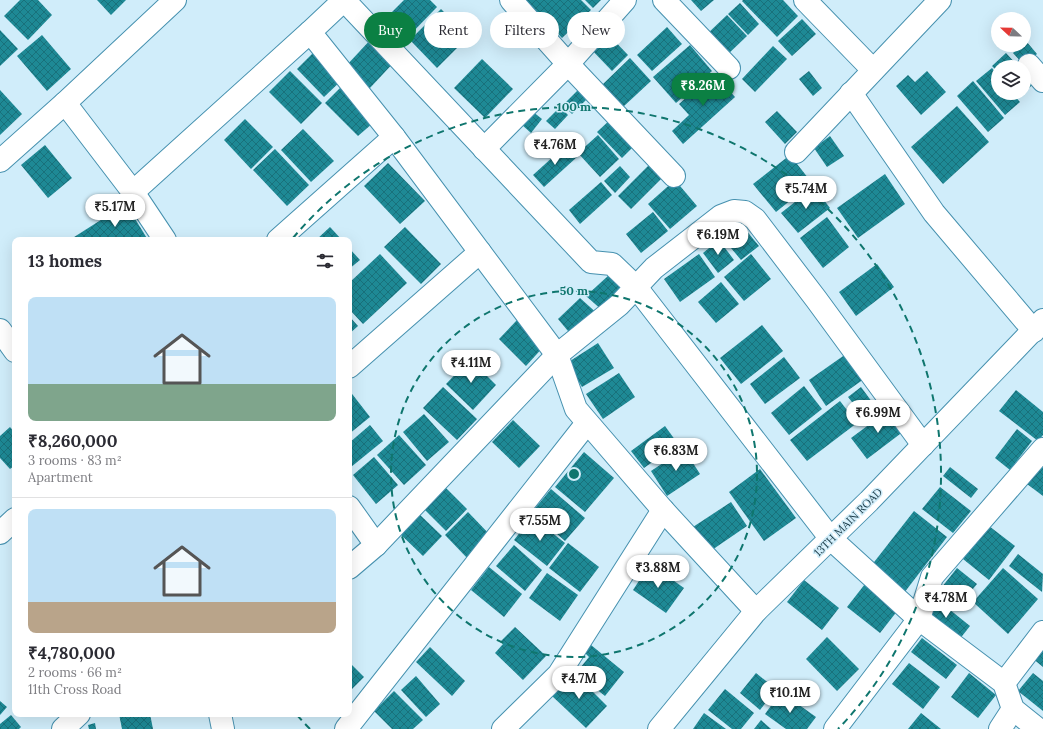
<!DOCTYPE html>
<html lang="en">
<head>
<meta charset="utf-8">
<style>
	:root { --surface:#fff; --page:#f7f7f7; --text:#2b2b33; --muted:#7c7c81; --line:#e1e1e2; --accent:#0b8043 }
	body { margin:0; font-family:Lora,serif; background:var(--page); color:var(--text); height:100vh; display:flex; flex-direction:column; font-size:15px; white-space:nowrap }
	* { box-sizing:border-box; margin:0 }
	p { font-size:13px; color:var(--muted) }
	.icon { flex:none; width:22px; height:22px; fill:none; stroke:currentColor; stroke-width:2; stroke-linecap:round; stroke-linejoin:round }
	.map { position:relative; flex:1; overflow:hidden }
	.sheet { position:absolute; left:12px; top:237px; width:340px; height:480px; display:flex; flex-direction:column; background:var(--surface); border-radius:8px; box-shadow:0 4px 16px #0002 }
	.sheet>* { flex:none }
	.hud { position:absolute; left:364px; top:12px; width:380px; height:36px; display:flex; gap:8px }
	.needle { width:26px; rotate:292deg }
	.fabs { position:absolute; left:991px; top:12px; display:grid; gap:8px }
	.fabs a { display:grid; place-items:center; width:40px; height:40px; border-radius:50%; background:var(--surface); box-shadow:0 4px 16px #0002; font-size:20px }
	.price { position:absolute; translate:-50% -34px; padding:0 9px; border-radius:14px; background:#fff; color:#222; font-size:13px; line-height:26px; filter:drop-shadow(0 1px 2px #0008) }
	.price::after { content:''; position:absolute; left:50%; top:24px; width:12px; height:9px; margin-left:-6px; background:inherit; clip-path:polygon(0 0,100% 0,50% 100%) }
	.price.active { background:var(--accent); color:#fff }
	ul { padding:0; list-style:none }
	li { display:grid; align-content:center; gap:8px; height:212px; padding:0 16px }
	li+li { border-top:1px solid var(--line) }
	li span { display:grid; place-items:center; height:124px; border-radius:8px; color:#555 }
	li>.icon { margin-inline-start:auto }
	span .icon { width:72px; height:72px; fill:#fffc; stroke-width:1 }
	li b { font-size:17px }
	h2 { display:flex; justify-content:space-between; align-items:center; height:48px; padding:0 16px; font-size:17px }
	.tag { padding:0 14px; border-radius:18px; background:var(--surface); box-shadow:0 4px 16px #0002; font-size:14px; line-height:36px }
	.tag.active { background:var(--accent); color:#fff }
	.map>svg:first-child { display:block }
</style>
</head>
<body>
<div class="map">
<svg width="1043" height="729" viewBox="0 0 1043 729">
	<defs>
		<pattern id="building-cross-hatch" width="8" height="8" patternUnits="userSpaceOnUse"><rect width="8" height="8" fill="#1e8995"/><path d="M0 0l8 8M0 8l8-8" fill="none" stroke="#19717b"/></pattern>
	</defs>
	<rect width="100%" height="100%" fill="#d0edfa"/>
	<g fill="url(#building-cross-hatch)">
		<polygon points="20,0 38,0 52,15 28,40 4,16"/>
		<polygon points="97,0 126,0 111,15"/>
		<polygon points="404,0 430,0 437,7 407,38 386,18"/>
		<polygon points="526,0 581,0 591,10 562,38"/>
		<polygon points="585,0 601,0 593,8"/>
		<polygon points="691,0 714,0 701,11"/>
		<polygon points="743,0 783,0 798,16 777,37 742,1"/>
		<polygon points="740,3 759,24 748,35 728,14"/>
		<polygon points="441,9 468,37 437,68 410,40"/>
		<polygon points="727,15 747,36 725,57 705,36"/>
		<polygon points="802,19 816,34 792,56 778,41"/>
		<polygon points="667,27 682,44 652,71 637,55"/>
		<polygon points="0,30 18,49 0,66"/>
		<polygon points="605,31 628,55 612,71 589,47"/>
		<polygon points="42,35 71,69 47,91 17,56"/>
		<polygon points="374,36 398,58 369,89 345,67"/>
		<polygon points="1026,41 1037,54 1024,65 1013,53 1021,45 1024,45"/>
		<polygon points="690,45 712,71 676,103 653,77"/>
		<polygon points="773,46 787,59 755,92 742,79"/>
		<polygon points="316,50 344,78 324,97 297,69"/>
		<polygon points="1006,53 1019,67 998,67 998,72 992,66"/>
		<polygon points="630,58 651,81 623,107 602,85"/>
		<polygon points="482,59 513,89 485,118 454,88"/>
		<polygon points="992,68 998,76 998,93 1012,93 1020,102 1005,115 976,81"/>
		<polygon points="290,71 322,103 301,124 269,92"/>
		<polygon points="809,71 822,88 813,96 799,79"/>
		<polygon points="927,71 946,92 921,115 896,86 908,75 915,82"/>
		<polygon points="1024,72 1034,83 1021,96 1017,93 1024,93"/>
		<polygon points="714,73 735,97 683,144 672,131 689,115 679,104"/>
		<polygon points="973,81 1004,118 988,132 957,96"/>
		<polygon points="344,84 373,123 358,136 325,103"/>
		<polygon points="0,90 22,114 0,135"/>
		<polygon points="578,90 586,100 572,114 563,105"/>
		<polygon points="957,106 989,142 943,184 911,147"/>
		<polygon points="560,107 568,115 555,129 546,121"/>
		<polygon points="532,111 542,119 531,133 521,124"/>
		<polygon points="777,111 797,132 785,144 765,122"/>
		<polygon points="612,118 636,144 622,158 597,132"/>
		<polygon points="245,119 273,147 251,169 224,140"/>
		<polygon points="303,129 334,161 311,182 281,150"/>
		<polygon points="598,135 619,159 600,177 578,153"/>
		<polygon points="830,136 844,156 827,167 814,148"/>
		<polygon points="45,145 72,178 48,198 21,165"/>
		<polygon points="565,146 577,157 544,187 533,175"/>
		<polygon points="275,149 309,185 287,206 253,170"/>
		<polygon points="790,155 812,183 776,212 753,184"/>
		<polygon points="388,163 425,201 400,224 364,186"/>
		<polygon points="650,164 663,177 631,209 618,196"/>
		<polygon points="620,166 630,177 615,193 604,181"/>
		<polygon points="885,174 905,204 858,238 837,208"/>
		<polygon points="675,180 697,206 670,229 648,204"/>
		<polygon points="601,182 612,195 580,224 569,210"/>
		<polygon points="814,187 830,208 798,233 781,213"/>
		<polygon points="126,204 148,240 72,240 71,239"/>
		<polygon points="653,212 668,231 641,253 626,234"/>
		<polygon points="827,217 849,247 823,268 800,238"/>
		<polygon points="740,223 759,246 741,260 726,242 735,235 731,230"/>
		<polygon points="330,227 342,240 316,240"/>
		<polygon points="405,227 441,264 421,284 384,247"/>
		<polygon points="719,240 734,260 718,273 703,253"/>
		<polygon points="349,248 360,260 349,269"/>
		<polygon points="380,254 407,283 363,324 349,309 349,283"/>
		<polygon points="699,254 715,277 680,302 664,279"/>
		<polygon points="751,254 771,279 744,301 724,277"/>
		<polygon points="877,264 894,287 856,316 839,292"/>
		<polygon points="609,275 625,290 603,311 586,296"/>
		<polygon points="721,282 739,304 716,323 698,302"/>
		<polygon points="580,298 600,316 573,337 558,319"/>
		<polygon points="349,316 358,326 349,334"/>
		<polygon points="518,319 545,345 526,366 499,339"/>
		<polygon points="762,325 783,351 741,384 720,358"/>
		<polygon points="598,343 614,368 582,387 567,363"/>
		<polygon points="846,354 864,379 826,406 809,380"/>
		<polygon points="784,357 800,378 765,404 750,384"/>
		<polygon points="470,359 496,385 473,410 446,384"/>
		<polygon points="619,373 635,397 603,419 586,394"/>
		<polygon points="804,386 822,409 789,435 771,413"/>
		<polygon points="443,387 477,419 457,440 423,408"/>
		<polygon points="861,387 875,406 863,416 848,397"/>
		<polygon points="349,390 370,417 349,434"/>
		<polygon points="1016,390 1043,412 1043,435 1038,441 999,411"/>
		<polygon points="840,401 857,423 807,461 790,440"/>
		<polygon points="886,407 904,431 867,459 851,438 878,418 876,415"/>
		<polygon points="424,414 449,442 427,461 403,432"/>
		<polygon points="513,420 540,446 519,468 492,442"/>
		<polygon points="370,425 383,441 351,467 349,464 349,443"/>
		<polygon points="665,426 678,444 644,468 631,451"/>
		<polygon points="10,427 15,433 15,465 10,469 0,458 0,436"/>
		<polygon points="1017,429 1032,441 1010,470 995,458"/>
		<polygon points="399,435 426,465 404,485 377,455"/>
		<polygon points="684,449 700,474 667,496 651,471"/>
		<polygon points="584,452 614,478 585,512 555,487"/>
		<polygon points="374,457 398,485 376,504 353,475"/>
		<polygon points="1041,466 1043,468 1043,496 1027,484"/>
		<polygon points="950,467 978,489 971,498 943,476"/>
		<polygon points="760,469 796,518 764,541 729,492"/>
		<polygon points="443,485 467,509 446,531 422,507"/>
		<polygon points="940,487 971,511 953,533 922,509"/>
		<polygon points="551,489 585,518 565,541 532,512"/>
		<polygon points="731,502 747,526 709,552 693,527"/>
		<polygon points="416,511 442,536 423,556 397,531"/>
		<polygon points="914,511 947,537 904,593 871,566"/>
		<polygon points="468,512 492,537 469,560 445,535"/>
		<polygon points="532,517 565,543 547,566 514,540"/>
		<polygon points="989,526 1015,546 989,580 963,559"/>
		<polygon points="568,543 599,567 580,592 549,568"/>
		<polygon points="514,545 542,570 525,591 496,566"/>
		<polygon points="1018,554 1043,574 1042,592 1009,566"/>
		<polygon points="650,564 684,588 666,613 633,590"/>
		<polygon points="489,567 522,594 504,617 471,590"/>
		<polygon points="957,568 977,584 958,607 938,592"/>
		<polygon points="1003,568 1038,599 1008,634 973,602"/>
		<polygon points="547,573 578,595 560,621 529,598"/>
		<polygon points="804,580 839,608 822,630 787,602"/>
		<polygon points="865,584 898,610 880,633 847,607"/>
		<polygon points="934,597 970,626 959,640 923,612"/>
		<polygon points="515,627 546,656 523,680 495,653 503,644 500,642"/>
		<polygon points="827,637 859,669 837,691 806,659"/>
		<polygon points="922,638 957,665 946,679 911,652"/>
		<polygon points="1043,644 1043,667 1032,658"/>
		<polygon points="591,645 624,672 605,696 576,673 589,657 585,653"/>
		<polygon points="430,647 465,681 452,696 416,662"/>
		<polygon points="349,662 364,677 349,692"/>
		<polygon points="909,663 940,687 923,709 892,684"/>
		<polygon points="573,672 607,706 586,728 551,695"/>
		<polygon points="756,673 776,689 760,710 740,693"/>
		<polygon points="969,673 996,695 978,718 951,697"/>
		<polygon points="1033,673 1043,681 1043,711 1018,691"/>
		<polygon points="416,676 440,704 426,717 401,690"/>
		<polygon points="725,689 754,713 741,729 732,729 708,710"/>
		<polygon points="394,691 423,720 413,729 392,729 374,711"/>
		<polygon points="781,692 816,717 807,729 786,729 765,714"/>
		<polygon points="0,701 7,707 0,715"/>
		<polygon points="704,713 726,729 693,729"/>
		<polygon points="921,713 941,729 908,729"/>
		<polygon points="119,714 150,714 153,729 122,729"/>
		<polygon points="11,715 21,727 19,729 0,729 0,724"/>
		<polygon points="761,720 771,729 754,729"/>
		<polygon points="95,723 96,729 89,729 88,725"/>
	</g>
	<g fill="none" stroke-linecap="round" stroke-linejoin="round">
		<defs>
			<g id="street">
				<polyline points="344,0 591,262 612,264 636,287 831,539 919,619 1004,683 1013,709 1038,729"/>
				<polyline points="344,0 310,32 394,137 557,355 576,409 663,510 756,611"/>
				<polyline points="511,0 568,64 674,176"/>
				<polyline points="664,0 729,68"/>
				<polyline points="805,0 873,70"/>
				<polyline points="1029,65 1043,81"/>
				<polyline points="851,93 934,213 1034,331"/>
				<polyline points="65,103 133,192 165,240"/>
				<polyline points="484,149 568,64 625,0"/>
				<polyline points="796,152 940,0"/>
				<polyline points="0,161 65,103 175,0"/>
				<polyline points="133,192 310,32"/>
				<polyline points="278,240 394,137"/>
				<polyline points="349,367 480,252"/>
				<polyline points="349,507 376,545"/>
				<polyline points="0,533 15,519"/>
				<polyline points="349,568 376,545 557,355 619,305 654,268 721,216 734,211 745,212 755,219 816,299 923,445"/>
				<polyline points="1004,683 1043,632"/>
				<polyline points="63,729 79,714"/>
				<polyline points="346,729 587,423"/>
				<polyline points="503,729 559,674 663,510"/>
				<polyline points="659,729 756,611 869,501 1043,320"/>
				<polyline points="835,729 919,619 932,577 1043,449"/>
				<polyline points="1000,729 1013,709"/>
			</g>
			<g id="secondary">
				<polyline points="0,330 15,351"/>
				<polyline points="220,714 223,729"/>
			</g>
		</defs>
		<use href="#street" stroke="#4691af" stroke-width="24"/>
		<use href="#secondary" stroke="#4691af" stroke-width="24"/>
		<use href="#street" stroke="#fff" stroke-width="22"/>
		<use href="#secondary" stroke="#fff" stroke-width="22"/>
	</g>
	<g fill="none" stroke="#0f766e" stroke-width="2" stroke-dasharray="7 5">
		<circle cx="574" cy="474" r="183"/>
		<path d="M310 729A367 367 0 0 1 297 715M293 238A367 367 0 1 1 838 729"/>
	</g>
	<g text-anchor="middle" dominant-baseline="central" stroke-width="3" stroke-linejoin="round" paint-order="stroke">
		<g font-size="11" fill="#183844" stroke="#d0edfa">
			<text transform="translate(848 522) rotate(-45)">13TH MAIN ROAD</text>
		</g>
	</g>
	<circle cx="574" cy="474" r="6" fill="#0f766e" stroke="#d0edfa" stroke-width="2"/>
	<g font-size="12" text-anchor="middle" font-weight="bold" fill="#0f766e" stroke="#d0edfa" stroke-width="3" stroke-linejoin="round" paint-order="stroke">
		<text x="574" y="111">100 m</text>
		<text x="574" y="295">50 m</text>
	</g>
</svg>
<div class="fabs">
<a><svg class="needle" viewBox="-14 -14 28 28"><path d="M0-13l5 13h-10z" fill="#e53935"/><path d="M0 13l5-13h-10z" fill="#7c7c81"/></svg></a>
<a><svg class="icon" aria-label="layers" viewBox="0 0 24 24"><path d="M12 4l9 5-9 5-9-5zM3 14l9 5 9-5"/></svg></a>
</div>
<b class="price active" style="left:703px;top:107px">₹8.26M</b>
<b class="price" style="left:555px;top:166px">₹4.76M</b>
<b class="price" style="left:806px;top:210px">₹5.74M</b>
<b class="price" style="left:115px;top:228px">₹5.17M</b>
<b class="price" style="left:718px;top:256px">₹6.19M</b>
<b class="price" style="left:471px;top:384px">₹4.11M</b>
<b class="price" style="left:878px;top:434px">₹6.99M</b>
<b class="price" style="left:676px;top:472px">₹6.83M</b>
<b class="price" style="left:540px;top:542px">₹7.55M</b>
<b class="price" style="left:658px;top:589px">₹3.88M</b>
<b class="price" style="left:946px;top:619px">₹4.78M</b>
<b class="price" style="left:579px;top:700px">₹4.7M</b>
<b class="price" style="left:790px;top:714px">₹10.1M</b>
<div class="hud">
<a class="tag active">Buy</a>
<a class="tag">Rent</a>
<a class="tag">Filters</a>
<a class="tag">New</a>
</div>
<section class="sheet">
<h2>13 homes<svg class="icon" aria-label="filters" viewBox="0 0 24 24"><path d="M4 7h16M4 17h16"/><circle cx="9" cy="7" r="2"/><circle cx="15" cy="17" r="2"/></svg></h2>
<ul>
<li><span style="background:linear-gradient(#bfe0f5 70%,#7fa58c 0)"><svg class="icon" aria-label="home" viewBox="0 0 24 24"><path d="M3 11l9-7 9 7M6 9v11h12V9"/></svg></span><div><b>₹8,260,000</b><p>3 rooms · 83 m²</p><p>Apartment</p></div></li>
<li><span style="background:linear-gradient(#bfe0f5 75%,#b9a48a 0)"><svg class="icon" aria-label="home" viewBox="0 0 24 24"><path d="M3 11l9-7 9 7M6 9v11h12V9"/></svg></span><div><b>₹4,780,000</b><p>2 rooms · 66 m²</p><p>11th Cross Road</p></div></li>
</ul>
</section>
</div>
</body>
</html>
